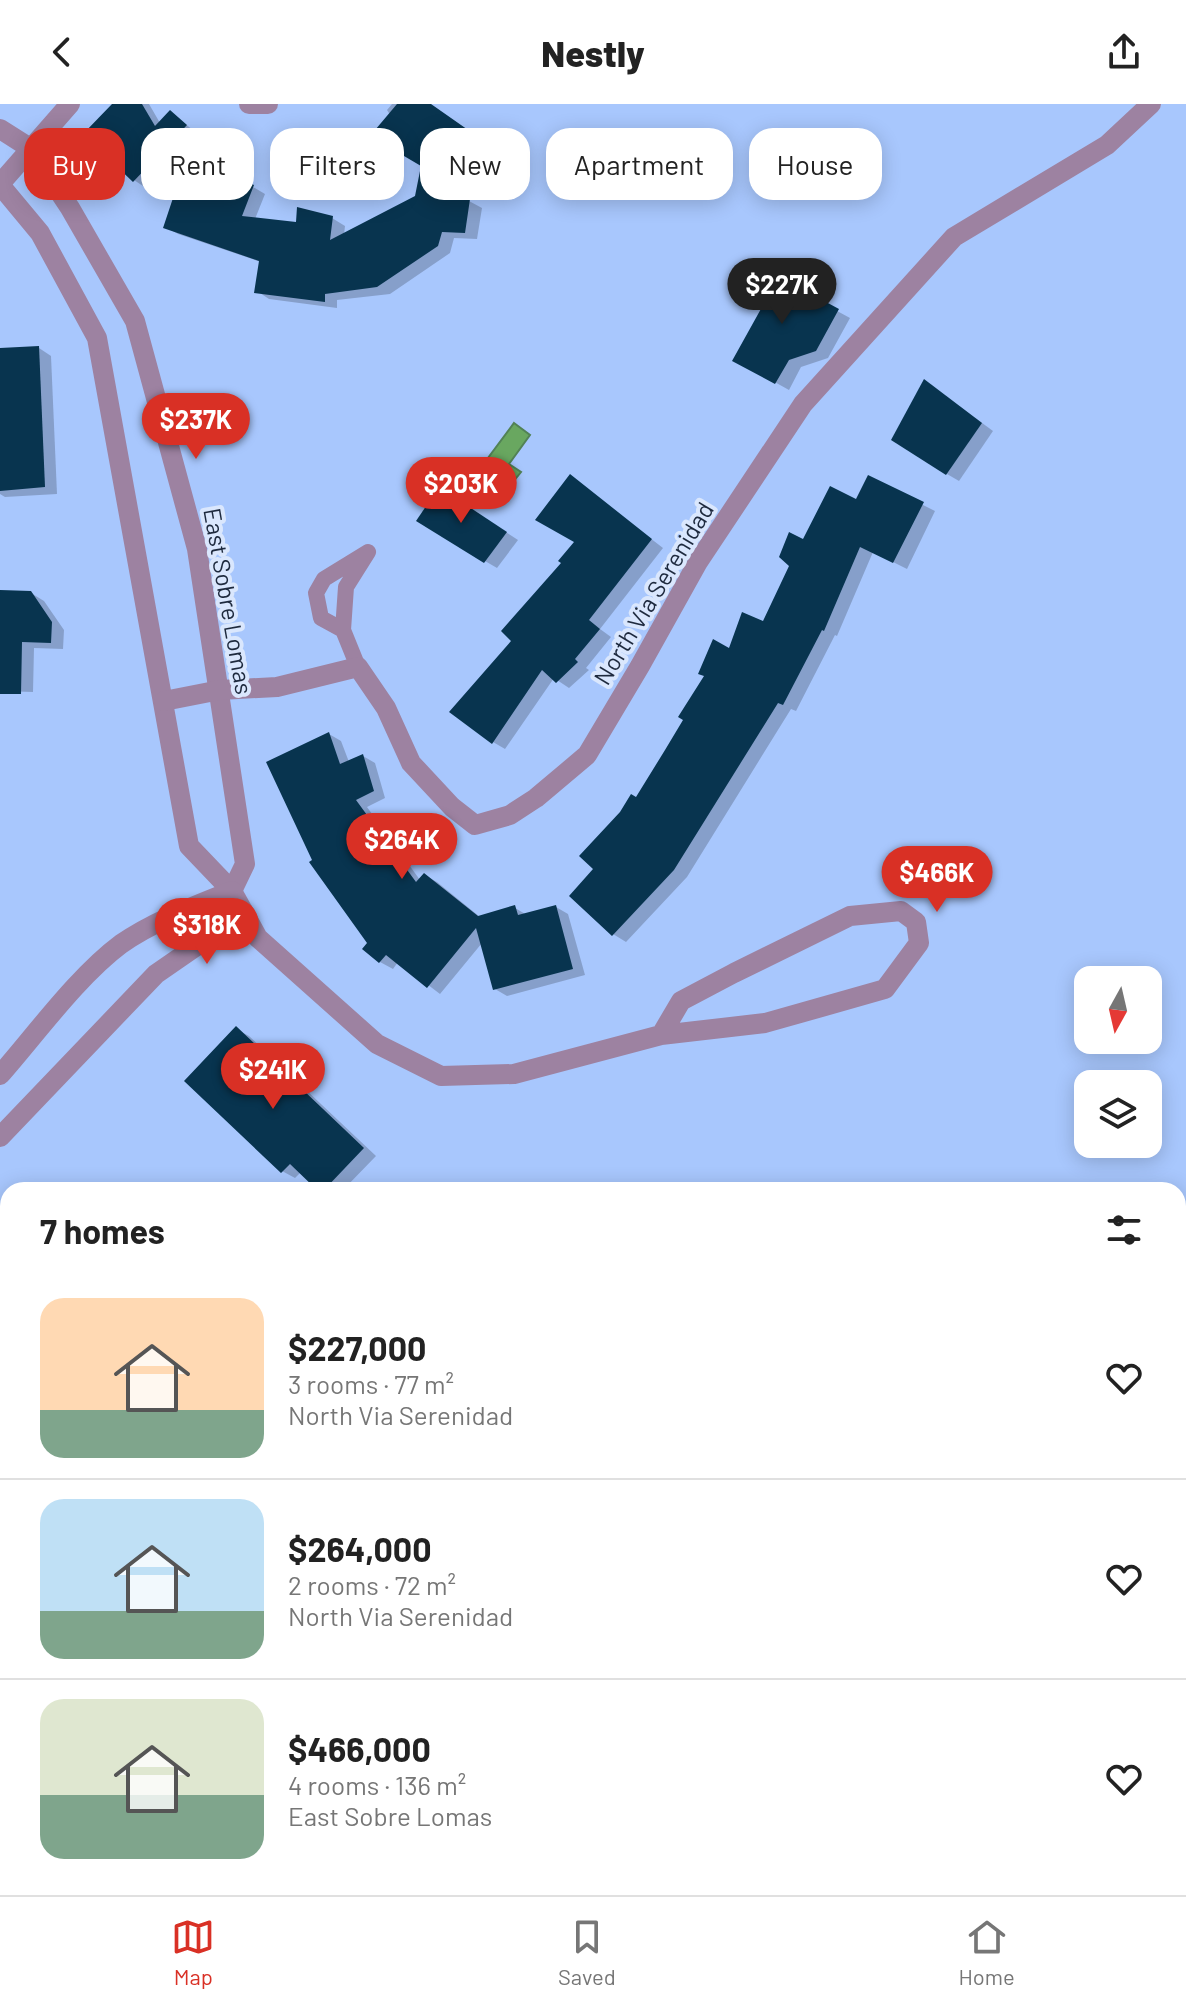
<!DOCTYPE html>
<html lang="en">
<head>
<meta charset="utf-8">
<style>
	:root { --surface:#fff; --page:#f2f2f2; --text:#222; --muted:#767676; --line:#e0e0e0; --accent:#d93025 }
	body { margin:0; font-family:Barlow,sans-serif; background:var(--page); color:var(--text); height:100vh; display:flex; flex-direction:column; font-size:30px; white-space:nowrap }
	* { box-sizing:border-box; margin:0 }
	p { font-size:26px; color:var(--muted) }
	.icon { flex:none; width:44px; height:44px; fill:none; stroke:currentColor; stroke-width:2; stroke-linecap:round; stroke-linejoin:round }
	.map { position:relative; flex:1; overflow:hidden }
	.details { position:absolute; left:0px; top:1078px; width:1186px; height:714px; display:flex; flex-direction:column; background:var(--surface); border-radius:24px 24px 0 0; box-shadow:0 4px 20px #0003 }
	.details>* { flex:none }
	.hud { position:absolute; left:24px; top:24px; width:1138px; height:72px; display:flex; gap:16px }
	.needle { width:52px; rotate:188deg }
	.tools { position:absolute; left:1074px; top:862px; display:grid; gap:16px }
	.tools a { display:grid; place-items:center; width:88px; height:88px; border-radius:16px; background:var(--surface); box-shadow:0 4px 20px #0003; font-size:40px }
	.price { position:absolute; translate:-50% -68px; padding:0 18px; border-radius:28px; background:var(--accent); color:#fff; font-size:26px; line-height:52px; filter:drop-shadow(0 2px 4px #0008) }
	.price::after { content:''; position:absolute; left:50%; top:48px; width:24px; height:18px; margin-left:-12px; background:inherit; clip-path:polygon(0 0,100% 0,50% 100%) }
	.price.selected { background:#222; color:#fff }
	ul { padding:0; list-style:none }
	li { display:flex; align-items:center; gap:24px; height:200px; padding:0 40px }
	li+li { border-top:2px solid var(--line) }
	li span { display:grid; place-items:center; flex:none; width:224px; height:160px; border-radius:24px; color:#555 }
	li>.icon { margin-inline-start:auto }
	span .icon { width:96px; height:96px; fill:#fffc; stroke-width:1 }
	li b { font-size:34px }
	h2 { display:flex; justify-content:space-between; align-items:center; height:96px; padding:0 40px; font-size:34px }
	.chip { padding:0 28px; border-radius:24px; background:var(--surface); box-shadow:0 4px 20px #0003; font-size:28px; line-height:72px }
	.chip.selected { background:var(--accent); color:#fff }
	header { display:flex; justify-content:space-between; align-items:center; height:104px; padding:0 40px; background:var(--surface); font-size:36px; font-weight:800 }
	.tabs { display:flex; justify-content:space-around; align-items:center; height:112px; border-top:2px solid var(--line); background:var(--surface); font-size:22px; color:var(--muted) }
	.tabs a { display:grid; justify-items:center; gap:4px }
	.tabs .selected { color:var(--accent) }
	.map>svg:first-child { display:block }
</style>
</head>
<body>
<header><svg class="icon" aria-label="back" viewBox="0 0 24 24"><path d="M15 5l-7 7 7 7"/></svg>Nestly<svg class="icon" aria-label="share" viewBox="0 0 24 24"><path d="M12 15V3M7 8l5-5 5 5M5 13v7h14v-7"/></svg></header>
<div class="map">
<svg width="1186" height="1791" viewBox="0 0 1186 1791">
	<rect width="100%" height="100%" fill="#a8c7fd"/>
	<polygon fill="#69a760" stroke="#528256" stroke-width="2" points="514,319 530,331 509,360 521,368 513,378 485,358"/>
	<g fill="#0003">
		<polygon points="115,0 149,0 160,19 170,8 198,30 146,84 134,76"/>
		<polygon points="392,0 430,0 483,37 445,94 469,97 482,104 477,135 454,134 450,149 390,190 337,196 337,204 269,195 257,187 261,158 178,130 166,123 220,82 253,83 265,90 255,115 298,120 332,114 345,122 344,131 417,94 423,61 387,6"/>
		<polygon points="762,166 850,214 828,254 801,263 789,286 735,256 764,202"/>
		<polygon points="39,244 51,252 57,390 5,393 0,390 0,246"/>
		<polygon points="925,277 993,327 959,377 947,370"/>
		<polygon points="571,373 663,444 600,525 611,533 586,564 589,566 569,584 554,574 505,645 493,638 514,537 577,438"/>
		<polygon points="869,374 935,407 907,465 873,448 837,532 835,531 796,607 791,605 687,773 626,838 613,830 596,765 730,547 764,520 804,438 857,398"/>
		<polygon points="452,393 518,436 497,464 485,457"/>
		<polygon points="0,488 31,489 44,497 64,526 63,545 34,544 33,588 0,587"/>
		<polygon points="329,630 341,637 349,658 363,652 375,659 385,694 367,703 420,776 424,771 437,778 480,813 515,804 527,811 556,803 568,810 585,871 507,892 495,885 482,839 440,890 398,858 393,865 380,858 314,756"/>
		<polygon points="236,925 249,932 376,1052 343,1086 320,1086 301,1068 295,1074 282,1067"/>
		<polygon points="8,1252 8,1348 0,1343 0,1267"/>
		<polygon points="0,1427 8,1428 8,1540 0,1539"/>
		<polygon points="393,1784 467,1784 467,1788 433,1786 433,1791 388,1790"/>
		<polygon points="822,1784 904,1784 900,1791 833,1791"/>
	</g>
	<g fill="#08344f">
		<polygon points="112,0 142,0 155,22 170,6 187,21 133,78 83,30"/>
		<polygon points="397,0 431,0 471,28 431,90 470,95 465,129 442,128 438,142 377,183 325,190 325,198 254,189 259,157 163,124 183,64 219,80 222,67 254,81 242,112 296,118 297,103 333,112 330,136 415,92 421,62 370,32"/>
		<polygon points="761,163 839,205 816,247 789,256 775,280 732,257 762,203 745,193"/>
		<polygon points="39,242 45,383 0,387 0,244"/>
		<polygon points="924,275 982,319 946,371 891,336"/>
		<polygon points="570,370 652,435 589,516 600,525 575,555 578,558 556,579 542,566 492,640 449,608 511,537 501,527 561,459 558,457 574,438 535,416"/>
		<polygon points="868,371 924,398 893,459 860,443 824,527 822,526 783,601 778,599 674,766 612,832 569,792 593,765 579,752 620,708 631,690 636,693 665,646 683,616 678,613 704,572 698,570 713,535 729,544 742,508 763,517 789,462 779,453 789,428 803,435 830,382 856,395"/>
		<polygon points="439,383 507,428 484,459 416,417"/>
		<polygon points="0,486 31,487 52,518 51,539 22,538 21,590 0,590"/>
		<polygon points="329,628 340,660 363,650 374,687 356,696 416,778 424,769 478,812 515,801 518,811 556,801 573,865 493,886 476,824 427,884 386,851 379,859 362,845 367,839 309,758 312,756 266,658"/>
		<polygon points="236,922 364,1044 324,1086 317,1086 290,1060 281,1069 184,977"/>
	</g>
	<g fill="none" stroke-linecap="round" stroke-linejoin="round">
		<polyline stroke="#9d82a1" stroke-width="16" points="343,526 321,514 316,489 324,475 368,448 346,483 343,526 358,563"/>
		<g stroke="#9d82a1" stroke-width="20">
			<polyline points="249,0 268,0"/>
			<polyline points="0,25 30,44 70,104 135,217 197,445 245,760 232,787 189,742 97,234 40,129 0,81"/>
			<polyline points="0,80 70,0"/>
			<polyline points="164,597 220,586 277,583 358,563 386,604 411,659 452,703 475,721 510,711 536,694 587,651 640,562 698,458 803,300 954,133 1107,41 1151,0"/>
			<polyline points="232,787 258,834 377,940 441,972 514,970 661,931 765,919 885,885 919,839 916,818 901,807 850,812 734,869 681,897 661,931"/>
			<path d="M0,971c36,-41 78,-99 121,-131 33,-23 74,-38 111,-53l-8,36 -68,47 -156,163"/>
			<polyline points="597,1784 598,1791"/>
			<polyline points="537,1791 541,1784"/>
		</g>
	</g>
	<g text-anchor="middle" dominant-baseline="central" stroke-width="8" stroke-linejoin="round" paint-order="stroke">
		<g font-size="24" fill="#1e2a3e" stroke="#dae7fd">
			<text transform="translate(653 489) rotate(-59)">North Via Serenidad</text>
			<text transform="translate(229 497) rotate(80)">East Sobre Lomas</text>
		</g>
	</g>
</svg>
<div class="tools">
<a><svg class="needle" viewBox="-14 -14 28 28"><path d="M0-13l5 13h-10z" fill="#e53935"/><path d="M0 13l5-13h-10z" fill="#767676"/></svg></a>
<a><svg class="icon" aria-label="layers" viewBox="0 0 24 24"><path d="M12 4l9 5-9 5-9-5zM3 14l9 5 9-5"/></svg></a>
</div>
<b class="price selected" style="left:782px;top:222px">$227K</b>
<b class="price" style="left:196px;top:357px">$237K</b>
<b class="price" style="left:461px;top:421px">$203K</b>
<b class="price" style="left:402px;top:777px">$264K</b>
<b class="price" style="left:937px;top:810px">$466K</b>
<b class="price" style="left:207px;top:862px">$318K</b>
<b class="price" style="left:273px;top:1007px">$241K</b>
<div class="hud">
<a class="chip selected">Buy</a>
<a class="chip">Rent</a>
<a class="chip">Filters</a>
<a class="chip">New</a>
<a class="chip">Apartment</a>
<a class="chip">House</a>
</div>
<section class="details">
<h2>7 homes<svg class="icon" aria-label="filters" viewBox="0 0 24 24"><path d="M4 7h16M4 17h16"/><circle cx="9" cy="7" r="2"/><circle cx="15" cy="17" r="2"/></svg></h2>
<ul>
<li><span style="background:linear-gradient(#ffd9b3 70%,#7fa58c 0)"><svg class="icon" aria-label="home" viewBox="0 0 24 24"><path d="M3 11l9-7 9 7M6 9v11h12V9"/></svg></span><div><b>$227,000</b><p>3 rooms · 77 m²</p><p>North Via Serenidad</p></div><svg class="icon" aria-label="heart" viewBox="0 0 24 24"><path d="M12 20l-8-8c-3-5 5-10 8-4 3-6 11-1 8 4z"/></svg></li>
<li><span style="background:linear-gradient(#bfe0f5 70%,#7fa58c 0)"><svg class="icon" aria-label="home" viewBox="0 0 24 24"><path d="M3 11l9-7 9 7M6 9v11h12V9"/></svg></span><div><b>$264,000</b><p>2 rooms · 72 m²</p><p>North Via Serenidad</p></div><svg class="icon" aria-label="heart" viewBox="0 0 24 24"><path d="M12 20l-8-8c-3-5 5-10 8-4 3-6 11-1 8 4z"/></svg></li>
<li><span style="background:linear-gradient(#dfe7d0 60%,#7fa58c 0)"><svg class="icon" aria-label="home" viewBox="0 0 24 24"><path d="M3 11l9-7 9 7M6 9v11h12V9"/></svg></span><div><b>$466,000</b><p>4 rooms · 136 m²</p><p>East Sobre Lomas</p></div><svg class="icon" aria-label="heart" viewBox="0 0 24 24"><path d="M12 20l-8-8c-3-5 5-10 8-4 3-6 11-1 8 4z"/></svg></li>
</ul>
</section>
</div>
<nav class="tabs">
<a class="selected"><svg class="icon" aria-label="map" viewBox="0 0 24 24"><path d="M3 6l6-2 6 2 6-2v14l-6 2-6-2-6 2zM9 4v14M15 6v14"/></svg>Map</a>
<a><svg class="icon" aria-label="saved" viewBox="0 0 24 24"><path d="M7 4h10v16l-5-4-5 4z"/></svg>Saved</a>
<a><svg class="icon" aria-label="home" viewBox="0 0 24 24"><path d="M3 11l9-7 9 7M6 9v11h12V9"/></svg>Home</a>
</nav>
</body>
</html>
